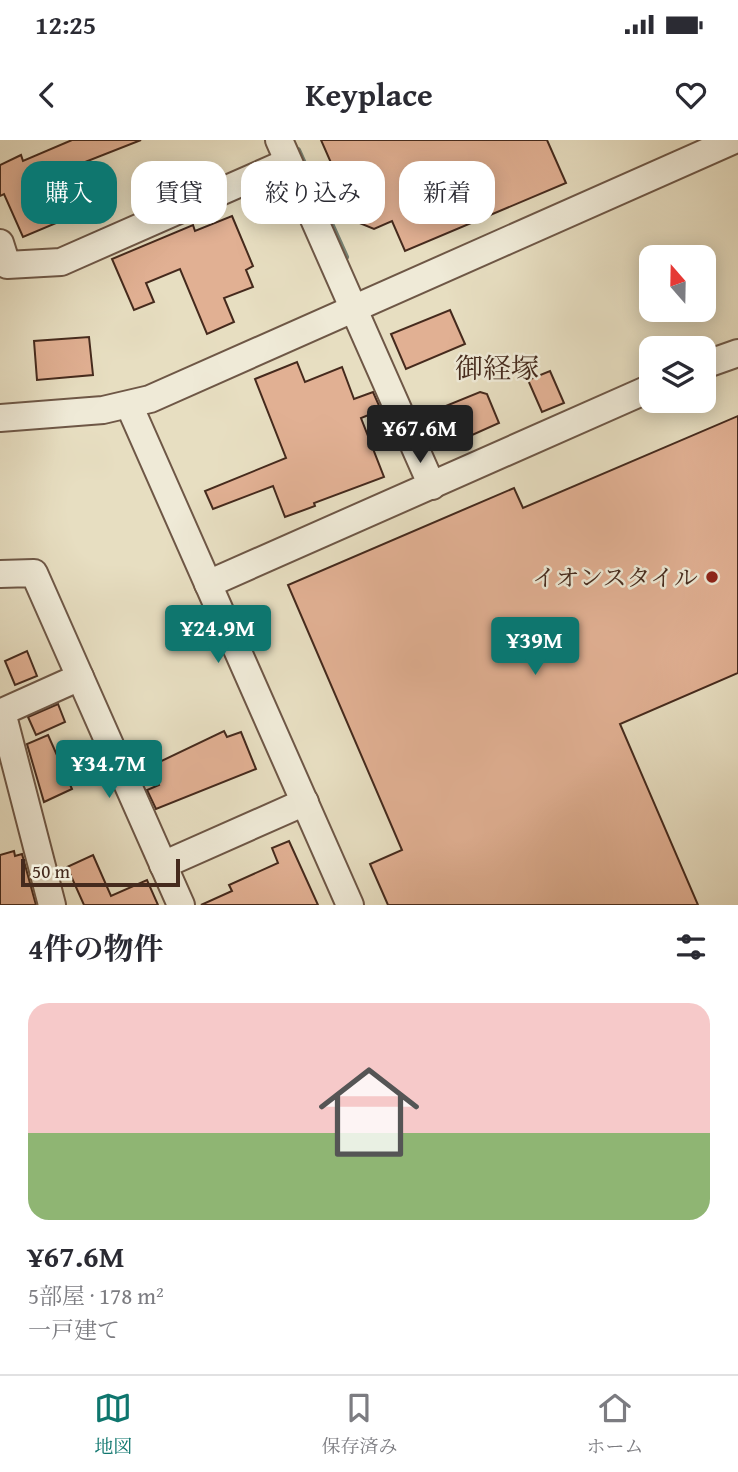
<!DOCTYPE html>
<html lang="ja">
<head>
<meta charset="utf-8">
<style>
	:root { --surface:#fff; --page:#f2f2f3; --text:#2b2b33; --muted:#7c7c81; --line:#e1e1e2; --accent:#0f766e }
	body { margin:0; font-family:"Gentium Book Plus","Noto Serif JP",serif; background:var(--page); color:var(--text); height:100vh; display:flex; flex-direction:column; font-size:26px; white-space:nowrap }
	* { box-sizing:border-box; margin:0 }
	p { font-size:23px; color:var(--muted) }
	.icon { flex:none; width:38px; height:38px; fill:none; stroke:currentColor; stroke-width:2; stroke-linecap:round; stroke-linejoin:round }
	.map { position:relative; height:765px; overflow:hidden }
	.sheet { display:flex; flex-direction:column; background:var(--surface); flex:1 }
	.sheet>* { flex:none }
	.banner { position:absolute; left:21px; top:21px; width:696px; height:63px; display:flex; gap:14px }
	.needle { width:46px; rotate:340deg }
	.tools { position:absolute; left:639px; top:105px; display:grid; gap:14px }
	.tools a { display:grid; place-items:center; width:77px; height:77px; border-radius:14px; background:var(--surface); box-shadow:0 4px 18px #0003; font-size:35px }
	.scale { position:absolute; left:21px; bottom:18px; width:159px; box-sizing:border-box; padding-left:7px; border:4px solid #452a1d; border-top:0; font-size:19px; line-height:24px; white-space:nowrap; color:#452a1d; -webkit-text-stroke:5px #efead7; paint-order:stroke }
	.price { position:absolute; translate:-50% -60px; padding:0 16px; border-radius:7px; background:var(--accent); color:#fff; font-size:23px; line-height:46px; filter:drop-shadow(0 2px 4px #0008) }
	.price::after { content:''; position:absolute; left:50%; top:42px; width:21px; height:16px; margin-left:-10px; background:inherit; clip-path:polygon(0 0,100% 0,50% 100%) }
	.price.selected { background:#222; color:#fff }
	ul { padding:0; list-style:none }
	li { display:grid; align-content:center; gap:14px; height:371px; padding:0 28px }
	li+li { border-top:2px solid var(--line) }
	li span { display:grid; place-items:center; height:217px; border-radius:21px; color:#555 }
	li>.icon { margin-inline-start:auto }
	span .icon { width:126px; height:126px; fill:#fffc; stroke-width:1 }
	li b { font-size:30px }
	h2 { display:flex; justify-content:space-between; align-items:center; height:84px; padding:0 28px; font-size:30px }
	.pill { padding:0 24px; border-radius:21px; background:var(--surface); box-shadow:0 4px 18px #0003; font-size:24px; line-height:63px }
	.pill.selected { background:var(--accent); color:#fff }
	.status { display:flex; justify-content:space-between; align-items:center; height:49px; padding:0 35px; background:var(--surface); direction:ltr }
	.status svg { height:19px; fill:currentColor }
	header { display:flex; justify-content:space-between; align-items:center; height:91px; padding:0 28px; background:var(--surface); font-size:32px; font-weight:700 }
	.dock { display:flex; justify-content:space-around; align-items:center; height:98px; border-top:2px solid var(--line); background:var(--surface); font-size:19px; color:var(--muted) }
	.dock a { display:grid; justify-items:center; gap:4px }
	.dock .selected { color:var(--accent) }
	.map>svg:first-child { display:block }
</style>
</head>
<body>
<div class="status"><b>12:25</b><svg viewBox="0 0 49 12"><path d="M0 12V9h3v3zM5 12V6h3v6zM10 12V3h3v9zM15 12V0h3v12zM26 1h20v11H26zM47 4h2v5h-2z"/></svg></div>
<header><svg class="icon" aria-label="back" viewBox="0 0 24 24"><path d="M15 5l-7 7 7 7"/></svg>Keyplace<svg class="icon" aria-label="heart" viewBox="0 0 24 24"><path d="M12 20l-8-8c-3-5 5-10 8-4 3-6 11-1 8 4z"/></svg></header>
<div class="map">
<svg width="738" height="765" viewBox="0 0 738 765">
	<rect width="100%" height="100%" fill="#e7dec1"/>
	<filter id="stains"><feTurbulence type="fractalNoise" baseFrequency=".00286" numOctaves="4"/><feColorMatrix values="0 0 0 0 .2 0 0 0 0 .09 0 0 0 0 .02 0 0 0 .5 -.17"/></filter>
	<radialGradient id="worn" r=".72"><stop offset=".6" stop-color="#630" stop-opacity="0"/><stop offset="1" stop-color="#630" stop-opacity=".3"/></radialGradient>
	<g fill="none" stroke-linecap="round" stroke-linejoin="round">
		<polyline stroke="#768274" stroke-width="6" points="298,10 346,117"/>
	</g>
	<g fill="#e1b093" stroke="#452a1d" stroke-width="2">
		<polygon points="72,0 141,0 62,31 80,73 23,97 4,54 0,56 0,25 21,15 23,21"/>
		<polygon points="321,0 547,0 566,43 405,111 392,81 374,89 357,82"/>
		<polygon points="232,76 253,126 246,130 253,147 224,158 234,182 207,194 180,129 146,143 154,162 134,170 112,119 193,85 195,91"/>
		<polygon points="450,170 465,204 406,229 391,194"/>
		<polygon points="89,197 93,235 37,240 34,201"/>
		<polygon points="297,222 305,242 342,227 354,259 373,252 381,270 361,278 384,337 314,363 315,366 285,377 273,346 213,369 205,351 286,318 255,239"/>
		<polygon points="550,231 564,263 542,272 528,240"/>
		<polygon points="480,252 487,254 499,283 441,309 426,274"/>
		<polygon points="738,276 738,533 620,584 698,765 388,765 370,724 402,710 288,445 514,348 523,368"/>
		<polygon points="27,511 37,536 15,545 5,521"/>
		<polygon points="58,564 65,582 36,595 28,577"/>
		<polygon points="224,591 227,597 241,592 256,629 156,669 147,650 159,645 151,626"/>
		<polygon points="48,595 72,649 44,662 27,604"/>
		<polygon points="289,701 318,765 201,765 232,751 229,745 278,723 272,708"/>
		<polygon points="14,711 15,716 22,714 36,765 0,765 0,715"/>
		<polygon points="93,715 111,756 147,740 158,765 84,765 67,727"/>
	</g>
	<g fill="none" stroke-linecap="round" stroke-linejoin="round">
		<defs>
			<g id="minor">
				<polyline points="279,0 432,346"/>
				<polyline points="0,103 7,125 61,122 288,22"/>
				<polyline points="704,225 738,213"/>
				<polyline points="129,265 350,765"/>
				<polyline points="0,278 103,270 150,259 734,0"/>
				<polyline points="0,434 34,433 80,537 2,572 52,765"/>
				<polyline points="208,444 651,248"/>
				<polyline points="80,537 181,765"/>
				<polyline points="163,725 305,662"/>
			</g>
		</defs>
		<use href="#minor" stroke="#6e5746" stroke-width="30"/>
		<use href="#minor" stroke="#efead7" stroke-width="26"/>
	</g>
	<circle fill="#8f2418" stroke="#efead7" stroke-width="2.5" cx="712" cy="437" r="7"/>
	<g text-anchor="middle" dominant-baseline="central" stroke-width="5" stroke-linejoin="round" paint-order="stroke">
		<g font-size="24" fill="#452a1d" stroke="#efead7" text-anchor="end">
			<text x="698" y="437">イオンスタイル</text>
		</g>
		<g font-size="28" fill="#452a1d" stroke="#efead7">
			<text x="497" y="227">御経塚</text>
		</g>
	</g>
	<rect width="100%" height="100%" filter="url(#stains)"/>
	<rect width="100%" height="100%" fill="url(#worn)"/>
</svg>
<div class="tools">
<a><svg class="needle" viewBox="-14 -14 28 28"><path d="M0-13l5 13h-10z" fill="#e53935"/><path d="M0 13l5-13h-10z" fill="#7c7c81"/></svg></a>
<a><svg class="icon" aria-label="layers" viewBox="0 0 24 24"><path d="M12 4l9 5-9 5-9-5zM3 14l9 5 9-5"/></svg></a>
</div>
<div class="scale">50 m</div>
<b class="price selected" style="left:420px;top:325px">¥67.6M</b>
<b class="price" style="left:218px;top:525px">¥24.9M</b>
<b class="price" style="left:535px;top:537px">¥39M</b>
<b class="price" style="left:109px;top:660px">¥34.7M</b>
<div class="banner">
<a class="pill selected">購入</a>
<a class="pill">賃貸</a>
<a class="pill">絞り込み</a>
<a class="pill">新着</a>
</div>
</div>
<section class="sheet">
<h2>4件の物件<svg class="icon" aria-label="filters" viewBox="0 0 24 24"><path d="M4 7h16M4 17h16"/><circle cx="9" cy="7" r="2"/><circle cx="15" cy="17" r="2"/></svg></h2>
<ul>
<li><span style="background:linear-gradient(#f6c9c9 60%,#8fb573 0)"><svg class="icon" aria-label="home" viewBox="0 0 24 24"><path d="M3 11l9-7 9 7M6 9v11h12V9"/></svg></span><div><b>¥67.6M</b><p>5部屋 · 178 m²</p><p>一戸建て</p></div></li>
</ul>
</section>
<nav class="dock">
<a class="selected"><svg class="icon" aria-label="map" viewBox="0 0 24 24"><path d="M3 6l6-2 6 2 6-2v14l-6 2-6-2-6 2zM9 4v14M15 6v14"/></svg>地図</a>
<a><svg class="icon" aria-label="saved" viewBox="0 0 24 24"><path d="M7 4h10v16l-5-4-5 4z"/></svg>保存済み</a>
<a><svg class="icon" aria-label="home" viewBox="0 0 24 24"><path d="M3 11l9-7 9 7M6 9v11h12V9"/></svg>ホーム</a>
</nav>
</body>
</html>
